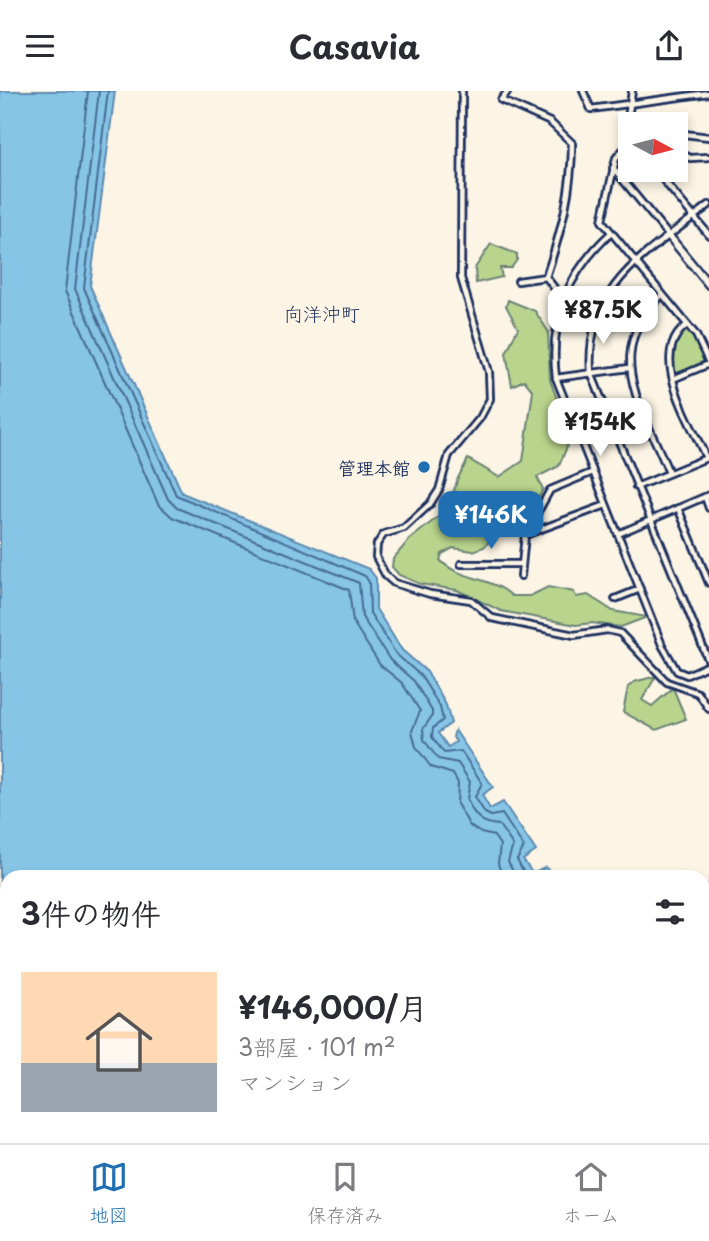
<!DOCTYPE html>
<html lang="ja">
<head>
<meta charset="utf-8">
<style>
	:root { --surface:#fff; --page:#f7f7f7; --text:#2b2b33; --muted:#7c7c81; --line:#e1e1e2; --accent:#1f6fb2 }
	body { margin:0; font-family:"Playpen Sans","Klee One",sans-serif; background:var(--page); color:var(--text); height:100vh; display:flex; flex-direction:column; font-size:26px; white-space:nowrap }
	* { box-sizing:border-box; margin:0 }
	p { font-size:23px; color:var(--muted) }
	.icon { flex:none; width:38px; height:38px; fill:none; stroke:currentColor; stroke-width:2; stroke-linecap:round; stroke-linejoin:round }
	.map { position:relative; flex:1; overflow:hidden }
	.side { position:absolute; left:0px; top:779px; width:710px; height:275px; display:flex; flex-direction:column; background:var(--surface); border-radius:21px 21px 0 0; box-shadow:0 4px 10px #0003 }
	.side>* { flex:none }
	.needle { width:46px; rotate:97deg }
	.controls { position:absolute; left:618px; top:21px; display:grid; gap:14px }
	.controls a { display:grid; place-items:center; width:70px; height:70px; border-radius:0px; background:var(--surface); box-shadow:0 4px 10px #0003; font-size:35px }
	.price { position:absolute; translate:-50% -60px; padding:0 16px; border-radius:14px; background:#fff; color:#222; font-size:23px; line-height:46px; filter:drop-shadow(0 2px 4px #0008) }
	.price::after { content:''; position:absolute; left:50%; top:42px; width:21px; height:16px; margin-left:-10px; background:inherit; clip-path:polygon(0 0,100% 0,50% 100%) }
	.price.active { background:var(--accent); color:#fff }
	ul { padding:0; list-style:none }
	li { display:flex; align-items:center; gap:21px; height:175px; padding:0 21px }
	li span { display:grid; place-items:center; flex:none; width:196px; height:140px; border-radius:0px; color:#555 }
	li>.icon { margin-inline-start:auto }
	span .icon { width:84px; height:84px; fill:#fffc; stroke-width:1 }
	li b { font-size:30px }
	h2 { display:flex; justify-content:space-between; align-items:center; height:84px; padding:0 21px; font-size:30px }
	header { display:flex; justify-content:space-between; align-items:center; height:91px; padding:0 21px; background:var(--surface); font-size:32px; font-weight:700 }
	.dock { display:flex; justify-content:space-around; align-items:center; height:98px; border-top:2px solid var(--line); background:var(--surface); font-size:19px; color:var(--muted) }
	.dock a { display:grid; justify-items:center; gap:4px }
	.dock .active { color:var(--accent) }
	.map>svg:first-child { display:block }
</style>
</head>
<body>
<header><svg class="icon" aria-label="menu" viewBox="0 0 24 24"><path d="M4 6h16M4 12h16M4 18h16"/></svg>Casavia<svg class="icon" aria-label="share" viewBox="0 0 24 24"><path d="M12 15V3M7 8l5-5 5 5M5 13v7h14v-7"/></svg></header>
<div class="map">
<svg width="709" height="1052" viewBox="0 0 709 1052">
	<rect width="100%" height="100%" fill="#fcf5e5"/>
	<filter id="ink" filterUnits="userSpaceOnUse"><feTurbulence type="fractalNoise" baseFrequency=".0143" numOctaves="2"/><feDisplacementMap in="SourceGraphic" scale="14" xChannelSelector="R" yChannelSelector="G"/><feConvolveMatrix kernelMatrix="1 2 1 2 8 2 1 2 1" color-interpolation-filters="sRGB"/></filter>
	<g filter="url(#ink)">
		<g fill="#b9d58d" stroke="#6a8276" stroke-width="2">
			<polygon points="491,153 517,163 517,169 511,177 500,177 502,186 476,192 475,177"/>
			<path d="M508,209l27,11 13,20 2,49 21,57 -12,29 -22,11 6,12 -18,35 -23,4 -18,19 -11,4 -20,-3 -11,6 -2,6c17,19 52,17 72,36h18l18,-9 26,5 2,5 12,-2 25,16 34,6 -26,10 -29,-4 -16,2 -75,-14 -44,-21 -37,-6 -21,-9 -7,-8 1,-8 16,-19 39,-31 10,-31 10,-19 31,18 24,-16 10,-70 -9,-11 -12,6 -6,-33 12,-25 -12,-22z"/>
			<path d="M685,239l11,10 9,21 -28,13 -3,-1c-4,-16 -2,-32 11,-43z"/>
			<polygon points="656,585 642,609 652,615 673,597 686,628 656,639 623,621 628,596 634,591"/>
		</g>
		<g fill="#86c5e6" stroke="#5b89b0" stroke-width="2">
			<polygon points="0,0 115,0 90,195 182,402 369,478 376,487 376,518 402,559 427,581 446,614 451,632 438,642 448,656 456,651 453,646 455,639 493,696 482,704 490,718 503,711 536,760 523,769 533,783 546,776 553,786 7,786 7,849 0,833"/>
			<polygon points="704,933 709,933 709,1052 98,1052 95,1047 704,1046"/>
		</g>
		<g fill="none" stroke-linecap="round" stroke-linejoin="round">
			<g stroke="#466b94" stroke-width="2">
				<polyline points="88,0 65,200 158,413 172,426 349,499 353,531 380,574 402,592 420,620 412,640 416,656 431,676 453,683 458,692 457,713 470,735 481,742 494,745 500,754 498,773 503,786"/>
				<path d="M99,0l-24,198 93,210 9,9 182,75 3,34 28,43 24,21 18,30v5l-9,13 1,11 14,19 20,4 12,19 -3,17c7,17 14,25 32,26l14,20 -5,17 8,15"/>
				<polyline points="108,0 84,197 176,404 365,485 369,491 370,522 396,563 421,585 440,616 443,629 433,637 432,646 444,662 461,660 482,692 475,706 485,722 491,725 502,723 524,756 517,769 526,786"/>
			</g>
			<defs>
				<g id="minor">
					<polyline points="462,0 461,187 489,281 490,308 480,327 449,364 439,399 430,413 404,437 384,443 377,453 376,466 386,485 394,492 430,503 471,509 492,527 574,544 607,539 620,542 667,591 698,602 709,618"/>
					<path d="M508,0l-7,9 49,22 22,21c0,48 -11,89 -26,134l16,21"/>
					<polyline points="583,0 591,18 709,2"/>
					<polyline points="676,42 709,46"/>
					<polyline points="630,49 626,40 632,0"/>
					<polyline points="630,51 616,67 602,130 696,244 709,272"/>
					<polyline points="676,59 690,67 709,66"/>
					<polyline points="613,77 669,145"/>
					<polyline points="655,79 709,144"/>
					<path d="M709,114c-61,48 -125,80 -118,168l118,289"/>
					<path d="M611,142c-44,40 -62,86 -55,145l106,267 15,26 10,4 22,-10"/>
					<polyline points="518,190 546,186"/>
					<path d="M662,204c-62,57 -19,114 7,178"/>
					<path d="M687,234c-41,29 4,97 19,133"/>
					<polyline points="556,287 629,277"/>
					<polyline points="673,288 709,273"/>
					<polyline points="636,396 709,366"/>
					<polyline points="705,406 709,417"/>
					<polyline points="678,417 709,492"/>
					<polyline points="618,443 709,404"/>
					<polyline points="525,444 606,414"/>
					<polyline points="461,473 522,473"/>
					<polyline points="521,485 525,444 550,399 593,381"/>
					<polyline points="615,508 640,498"/>
				</g>
				<polyline id="tertiary" points="669,145 709,194"/>
			</defs>
			<use href="#minor" stroke="#1b2f5e" stroke-width="10"/>
			<use href="#tertiary" stroke="#1b2f5e" stroke-width="11"/>
			<use href="#minor" stroke="#fcf5e5" stroke-width="4.5"/>
			<use href="#tertiary" stroke="#fcf5e5" stroke-width="6"/>
		</g>
	</g>
	<circle fill="#1f6fb2" stroke="#fcf5e5" stroke-width="2.5" cx="424" cy="376" r="7"/>
	<g text-anchor="middle" dominant-baseline="central" stroke-width="7" stroke-linejoin="round" paint-order="stroke">
		<g font-size="18" font-weight="bold" fill="#1b2f5e" stroke="#fcf5e5" text-anchor="end">
			<text x="410" y="376">管理本館</text>
		</g>
		<g font-size="19" fill="#1b2f5e" stroke="#fcf5e5">
			<text x="322" y="222">向洋沖町</text>
		</g>
	</g>
</svg>
<div class="controls">
<a><svg class="needle" viewBox="-14 -14 28 28"><path d="M0-13l5 13h-10z" fill="#e53935"/><path d="M0 13l5-13h-10z" fill="#7c7c81"/></svg></a>
</div>
<b class="price" style="left:603px;top:255px">¥87.5K</b>
<b class="price" style="left:600px;top:367px">¥154K</b>
<b class="price active" style="left:491px;top:460px">¥146K</b>
<section class="side">
<h2>3件の物件<svg class="icon" aria-label="filters" viewBox="0 0 24 24"><path d="M4 7h16M4 17h16"/><circle cx="9" cy="7" r="2"/><circle cx="15" cy="17" r="2"/></svg></h2>
<ul>
<li><span style="background:linear-gradient(#ffd9b3 65%,#9aa5b1 0)"><svg class="icon" aria-label="home" viewBox="0 0 24 24"><path d="M3 11l9-7 9 7M6 9v11h12V9"/></svg></span><div><b>¥146,000/月</b><p>3部屋 · 101 m²</p><p>マンション</p></div></li>
</ul>
</section>
</div>
<nav class="dock">
<a class="active"><svg class="icon" aria-label="map" viewBox="0 0 24 24"><path d="M3 6l6-2 6 2 6-2v14l-6 2-6-2-6 2zM9 4v14M15 6v14"/></svg>地図</a>
<a><svg class="icon" aria-label="saved" viewBox="0 0 24 24"><path d="M7 4h10v16l-5-4-5 4z"/></svg>保存済み</a>
<a><svg class="icon" aria-label="home" viewBox="0 0 24 24"><path d="M3 11l9-7 9 7M6 9v11h12V9"/></svg>ホーム</a>
</nav>
</body>
</html>
